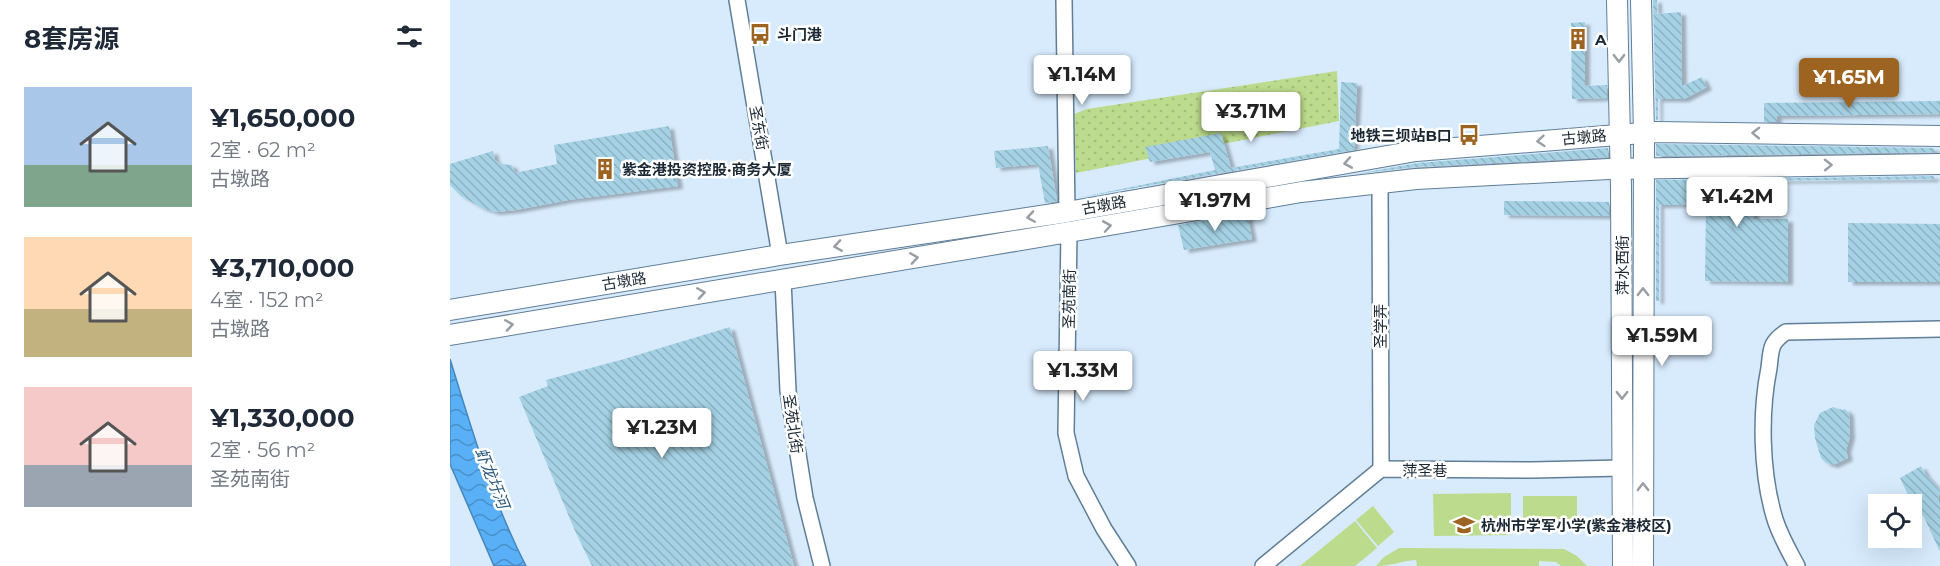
<!DOCTYPE html>
<html lang="zh">
<head>
<meta charset="utf-8">
<style>
	:root { --surface:#fff; --page:#f2f2f3; --text:#1f2937; --muted:#747a83; --accent:#9c6321 }
	body { margin:0; font-family:Montserrat,"Noto Sans SC",sans-serif; background:var(--page); color:var(--text); height:100vh; display:flex; flex-direction:column; font-size:22px; white-space:nowrap }
	* { box-sizing:border-box; margin:0 }
	p { font-size:20px; color:var(--muted) }
	.icon { flex:none; width:33px; height:33px; fill:none; stroke:currentColor; stroke-width:2; stroke-linecap:round; stroke-linejoin:round }
	.map { position:relative; flex:1; overflow:hidden }
	.details { display:flex; flex-direction:column; background:var(--surface); width:450px }
	.details>* { flex:none }
	.buttons { position:absolute; left:1418px; top:494px; display:grid; gap:12px }
	.buttons a { display:grid; place-items:center; width:54px; height:54px; border-radius:0px; background:var(--surface); box-shadow:0 6px 24px #0002; font-size:30px }
	.price { position:absolute; translate:-50% -51px; padding:0 14px; border-radius:6px; background:#fff; color:#222; font-size:20px; line-height:39px; filter:drop-shadow(0 2px 3px #0008) }
	.price::after { content:''; position:absolute; left:50%; top:36px; width:18px; height:14px; margin-left:-9px; background:inherit; clip-path:polygon(0 0,100% 0,50% 100%) }
	.price.current { background:var(--accent); color:#fff }
	ul { padding:0; list-style:none }
	li { display:flex; align-items:center; gap:18px; height:150px; padding:0 24px }
	li span { display:grid; place-items:center; flex:none; width:168px; height:120px; border-radius:0px; color:#555 }
	li>.icon { margin-inline-start:auto }
	span .icon { width:72px; height:72px; fill:#fffc; stroke-width:1 }
	li b { font-size:26px }
	h2 { display:flex; justify-content:space-between; align-items:center; height:72px; padding:0 24px; font-size:26px }
	main { display:flex; flex:1; min-height:0 }
	.map>svg:first-child { display:block }
</style>
</head>
<body>
<main>
<section class="details">
<h2>8套房源<svg class="icon" aria-label="filters" viewBox="0 0 24 24"><path d="M4 7h16M4 17h16"/><circle cx="9" cy="7" r="2"/><circle cx="15" cy="17" r="2"/></svg></h2>
<ul>
<li><span style="background:linear-gradient(#a9c7e8 65%,#7fa58c 0)"><svg class="icon" aria-label="home" viewBox="0 0 24 24"><path d="M3 11l9-7 9 7M6 9v11h12V9"/></svg></span><div><b>¥1,650,000</b><p>2室 · 62 m²</p><p>古墩路</p></div></li>
<li><span style="background:linear-gradient(#ffd9b3 60%,#c2b280 0)"><svg class="icon" aria-label="home" viewBox="0 0 24 24"><path d="M3 11l9-7 9 7M6 9v11h12V9"/></svg></span><div><b>¥3,710,000</b><p>4室 · 152 m²</p><p>古墩路</p></div></li>
<li><span style="background:linear-gradient(#f6c9c9 65%,#9aa5b1 0)"><svg class="icon" aria-label="home" viewBox="0 0 24 24"><path d="M3 11l9-7 9 7M6 9v11h12V9"/></svg></span><div><b>¥1,330,000</b><p>2室 · 56 m²</p><p>圣苑南街</p></div></li>
</ul>
</section>
<div class="map">
<svg width="1490" height="566" viewBox="0 0 1490 566">
	<defs>
		<pattern id="park-dots" width="8" height="8" patternUnits="userSpaceOnUse" patternTransform="scale(1.5)"><rect width="8" height="8" fill="#bddb8c"/><path d="M2 2h.1M6 6h.1" fill="none" stroke="#a2bc79" stroke-width="1.8" stroke-linecap="round"/></pattern>
		<pattern id="water-waves" width="16" height="10" patternUnits="userSpaceOnUse" patternTransform="scale(1.5)"><rect width="16" height="10" fill="#59b0f6"/><path d="M0 5q4-4 8 0t8 0" fill="none" stroke="#498fc8"/></pattern>
		<pattern id="building-back-hatch" width="6" height="6" patternUnits="userSpaceOnUse" patternTransform="scale(1.5)"><rect width="6" height="6" fill="#a4d1e3"/><path d="M-1 5l2 2M0 0l6 6M5-1l2 2" fill="none" stroke="#8db3c3"/></pattern>
		<filter id="shadow"><feDropShadow dx="5" dy="3" stdDeviation="1.5" flood-color="#0004"/></filter>
	</defs>
	<rect width="100%" height="100%" fill="#d7ebfd"/>
	<polygon fill="url(#park-dots)" points="887,71 889,121 626,173 624,114 637,109"/>
	<g fill="#bddb8c">
		<polygon points="1061,493 1061,535 984,536 983,494"/>
		<rect x="1073" y="496" width="54" height="30"/>
		<polygon points="923,506 944,532 928,546 906,520"/>
		<polygon points="905,521 927,548 905,566 850,566"/>
		<path d="M949,548l165,1 13,7 10,10h-26l-5,-4 -17,-1v5h-122l-1,-6c-14,1 -25,6 -40,6l8,-9z"/>
	</g>
	<path fill="url(#water-waves)" stroke="#4687bc" stroke-width="1.5" d="M0,359c22,71 42,141 76,207h-32l-44,-102z"/>
	<g fill="url(#building-back-hatch)" filter="url(#shadow)">
		<polygon points="1203,0 1207,0 1207,14 1231,12 1232,86 1252,77 1257,87 1234,99 1208,99 1208,120 1206,120"/>
		<polygon points="1135,22 1135,86 1157,85 1157,98 1122,99 1121,23"/>
		<polygon points="891,82 907,83 904,149 910,149 627,198 765,170 760,152 700,162 695,147 771,133 781,168 889,149"/>
		<polygon points="1490,101 1490,114 1327,116 1327,122 1314,122 1314,103"/>
		<polygon points="219,126 228,186 118,200 66,210 45,212 32,208 11,196 0,185 0,164 43,151 45,160 50,164 62,165 65,173 107,164 104,145"/>
		<polygon points="1206,144 1484,148 1484,152 1206,156"/>
		<polygon points="598,146 607,201 595,203 588,164 546,168 544,151"/>
		<polygon points="1158,148 1158,157 965,167 905,174 968,163"/>
		<polygon points="1484,176 1484,179 1303,181 1304,219 1338,219 1338,282 1255,281 1256,204 1209,205 1209,301 1206,301 1206,180"/>
		<polygon points="1054,201 1159,202 1159,216 1054,215"/>
		<polygon points="797,213 802,239 734,250 728,225"/>
		<polygon points="1398,223 1490,224 1490,282 1398,282"/>
		<polygon points="280,327 344,566 142,566 125,531 69,397 98,386 96,380 174,359"/>
		<polygon points="1383,407 1392,410 1395,409 1399,413 1400,436 1396,450 1398,458 1383,465 1376,463 1371,458 1365,438 1364,425 1370,413"/>
		<polygon points="1471,466 1476,475 1490,491 1488,500 1490,504 1490,552 1474,517 1460,499 1450,478"/>
	</g>
	<g fill="none" stroke-linecap="round" stroke-linejoin="round">
		<defs>
			<g id="minor">
				<polyline points="287,0 330,255"/>
				<polyline points="614,0 617,212"/>
				<polyline points="930,183 931,469"/>
				<polyline points="619,232 616,433 626,476 654,529 678,566"/>
				<polyline points="333,280 338,391 355,498 372,566"/>
				<polyline points="813,566 931,469 1082,470 1172,468"/>
				<path d="M1347,566c-9,-17 -18,-32 -23,-50 -13,-45 -14,-103 -5,-148 1,-7 1,-16 4,-23 3,-6 7,-9 13,-13l154,-3"/>
			</g>
			<g id="major">
				<polyline points="1167,0 1171,188 1173,566"/>
				<polyline points="1191,0 1194,133 1193,566"/>
				<polyline points="0,310 330,255 617,212 966,151 1205,132 1490,136"/>
				<polyline points="0,335 619,232 851,192 966,179 1159,169 1490,164"/>
			</g>
		</defs>
		<use href="#minor" stroke="#607e98" stroke-width="18"/>
		<use href="#major" stroke="#607e98" stroke-width="22"/>
		<use href="#minor" stroke="#fff" stroke-width="15"/>
		<use href="#major" stroke="#fff" stroke-width="20"/>
	</g>
	<defs><path id="oneway-chevron" d="M-2-3.5L2.5 0L-2 3.5" fill="none" stroke-width="1.6" stroke-linecap="round" stroke-linejoin="round" transform="scale(1.5)"/></defs>
	<g stroke="#989ea3">
		<use href="#oneway-chevron" transform="translate(1169 58) rotate(89)"/>
		<use href="#oneway-chevron" transform="translate(1306 133) rotate(-179)"/>
		<use href="#oneway-chevron" transform="translate(1091 141) rotate(175)"/>
		<use href="#oneway-chevron" transform="translate(898 163) rotate(170)"/>
		<use href="#oneway-chevron" transform="translate(1378 165) rotate(-1)"/>
		<use href="#oneway-chevron" transform="translate(581 217) rotate(171)"/>
		<use href="#oneway-chevron" transform="translate(657 226) rotate(-10)"/>
		<use href="#oneway-chevron" transform="translate(388 246) rotate(171)"/>
		<use href="#oneway-chevron" transform="translate(464 258) rotate(-9)"/>
		<use href="#oneway-chevron" transform="translate(1193 292) rotate(-90)"/>
		<use href="#oneway-chevron" transform="translate(251 293) rotate(-9)"/>
		<use href="#oneway-chevron" transform="translate(59 325) rotate(-9)"/>
		<use href="#oneway-chevron" transform="translate(1172 395) rotate(90)"/>
		<use href="#oneway-chevron" transform="translate(1193 487) rotate(-90)"/>
	</g>
	<defs>
		<symbol id="bus-bare" viewBox="-9 -9 18 18"><path d="M-5-6H5V4H4V6H2V4H-2V6H-4V4H-5ZM-3.5-4V0h7V-4ZM-3.5 1.2v1.5H-2V1.2ZM2 1.2v1.5H3.5V1.2Z" fill="#9c6321" stroke="#fff" stroke-width="2.5" paint-order="stroke"/></symbol>
		<symbol id="building-bare" viewBox="-9 -9 18 18"><path d="M-4-6H4V6H1V3H-1V6H-4ZM-2.5-4.3h1.7v1.8h-1.7ZM.8-4.3h1.7v1.8H.8ZM-2.5-1h1.7V.8h-1.7ZM.8-1h1.7V.8H.8Z" fill="#9c6321" stroke="#fff" stroke-width="2.5" paint-order="stroke"/></symbol>
		<symbol id="school-bare" viewBox="-9 -9 18 18"><path d="M0-5L7-2L0 1L-7-2ZM-4 1L0 2.5L4 1V4Q0 6-4 4Z" fill="#9c6321" stroke="#fff" stroke-width="2.5" paint-order="stroke"/></symbol>
	</defs>
	<g fill-rule="evenodd">
		<use href="#bus-bare" x="295" y="19" width="30" height="30"/>
		<use href="#building-bare" x="1113" y="24" width="30" height="30"/>
		<use href="#bus-bare" x="1004" y="120" width="30" height="30"/>
		<use href="#building-bare" x="140" y="154" width="30" height="30"/>
		<use href="#school-bare" x="999" y="510" width="30" height="30"/>
	</g>
	<g text-anchor="middle" dominant-baseline="central" stroke-width="5" stroke-linejoin="round" paint-order="stroke">
		<g font-size="15" font-weight="bold" fill="#1b2833" stroke="#fff" text-anchor="start">
			<text x="327" y="34">斗门港</text>
			<text x="1145" y="39">A</text>
			<text x="1002" y="135" text-anchor="end">地铁三坝站B口</text>
			<text x="172" y="169">紫金港投资控股·商务大厦</text>
			<text x="1031" y="525">杭州市学军小学(紫金港校区)</text>
		</g>
		<g font-size="15" fill="#1b2833" stroke="#fff">
			<text transform="translate(309 128) rotate(80)">圣东街</text>
			<text transform="translate(1134 137) rotate(-5)">古墩路</text>
			<text transform="translate(654 205) rotate(-10)">古墩路</text>
			<text transform="translate(1172 265) rotate(-90)">萍水西街</text>
			<text transform="translate(174 281) rotate(-9)">古墩路</text>
			<text transform="translate(619 299) rotate(-89)">圣苑南街</text>
			<text transform="translate(930 326) rotate(-90)">圣学弄</text>
			<text transform="translate(343 424) rotate(82)">圣苑北街</text>
			<text x="975" y="470">萍圣巷</text>
		</g>
		<g font-size="16" font-style="italic" fill="#2d5a7f" stroke="#fff">
			<text transform="translate(42 478) rotate(68)">虾龙圩河</text>
		</g>
	</g>
</svg>
<div class="buttons">
<a><svg class="icon" aria-label="locate" viewBox="0 0 24 24"><circle cx="12" cy="12" r="6"/><path d="M12 2v4M12 18v4M2 12h4M18 12h4"/></svg></a>
</div>
<b class="price" style="left:632px;top:106px">¥1.14M</b>
<b class="price current" style="left:1399px;top:109px">¥1.65M</b>
<b class="price" style="left:801px;top:143px">¥3.71M</b>
<b class="price" style="left:1287px;top:228px">¥1.42M</b>
<b class="price" style="left:765px;top:232px">¥1.97M</b>
<b class="price" style="left:1212px;top:367px">¥1.59M</b>
<b class="price" style="left:633px;top:402px">¥1.33M</b>
<b class="price" style="left:212px;top:459px">¥1.23M</b>
</div>
</main>
</body>
</html>
